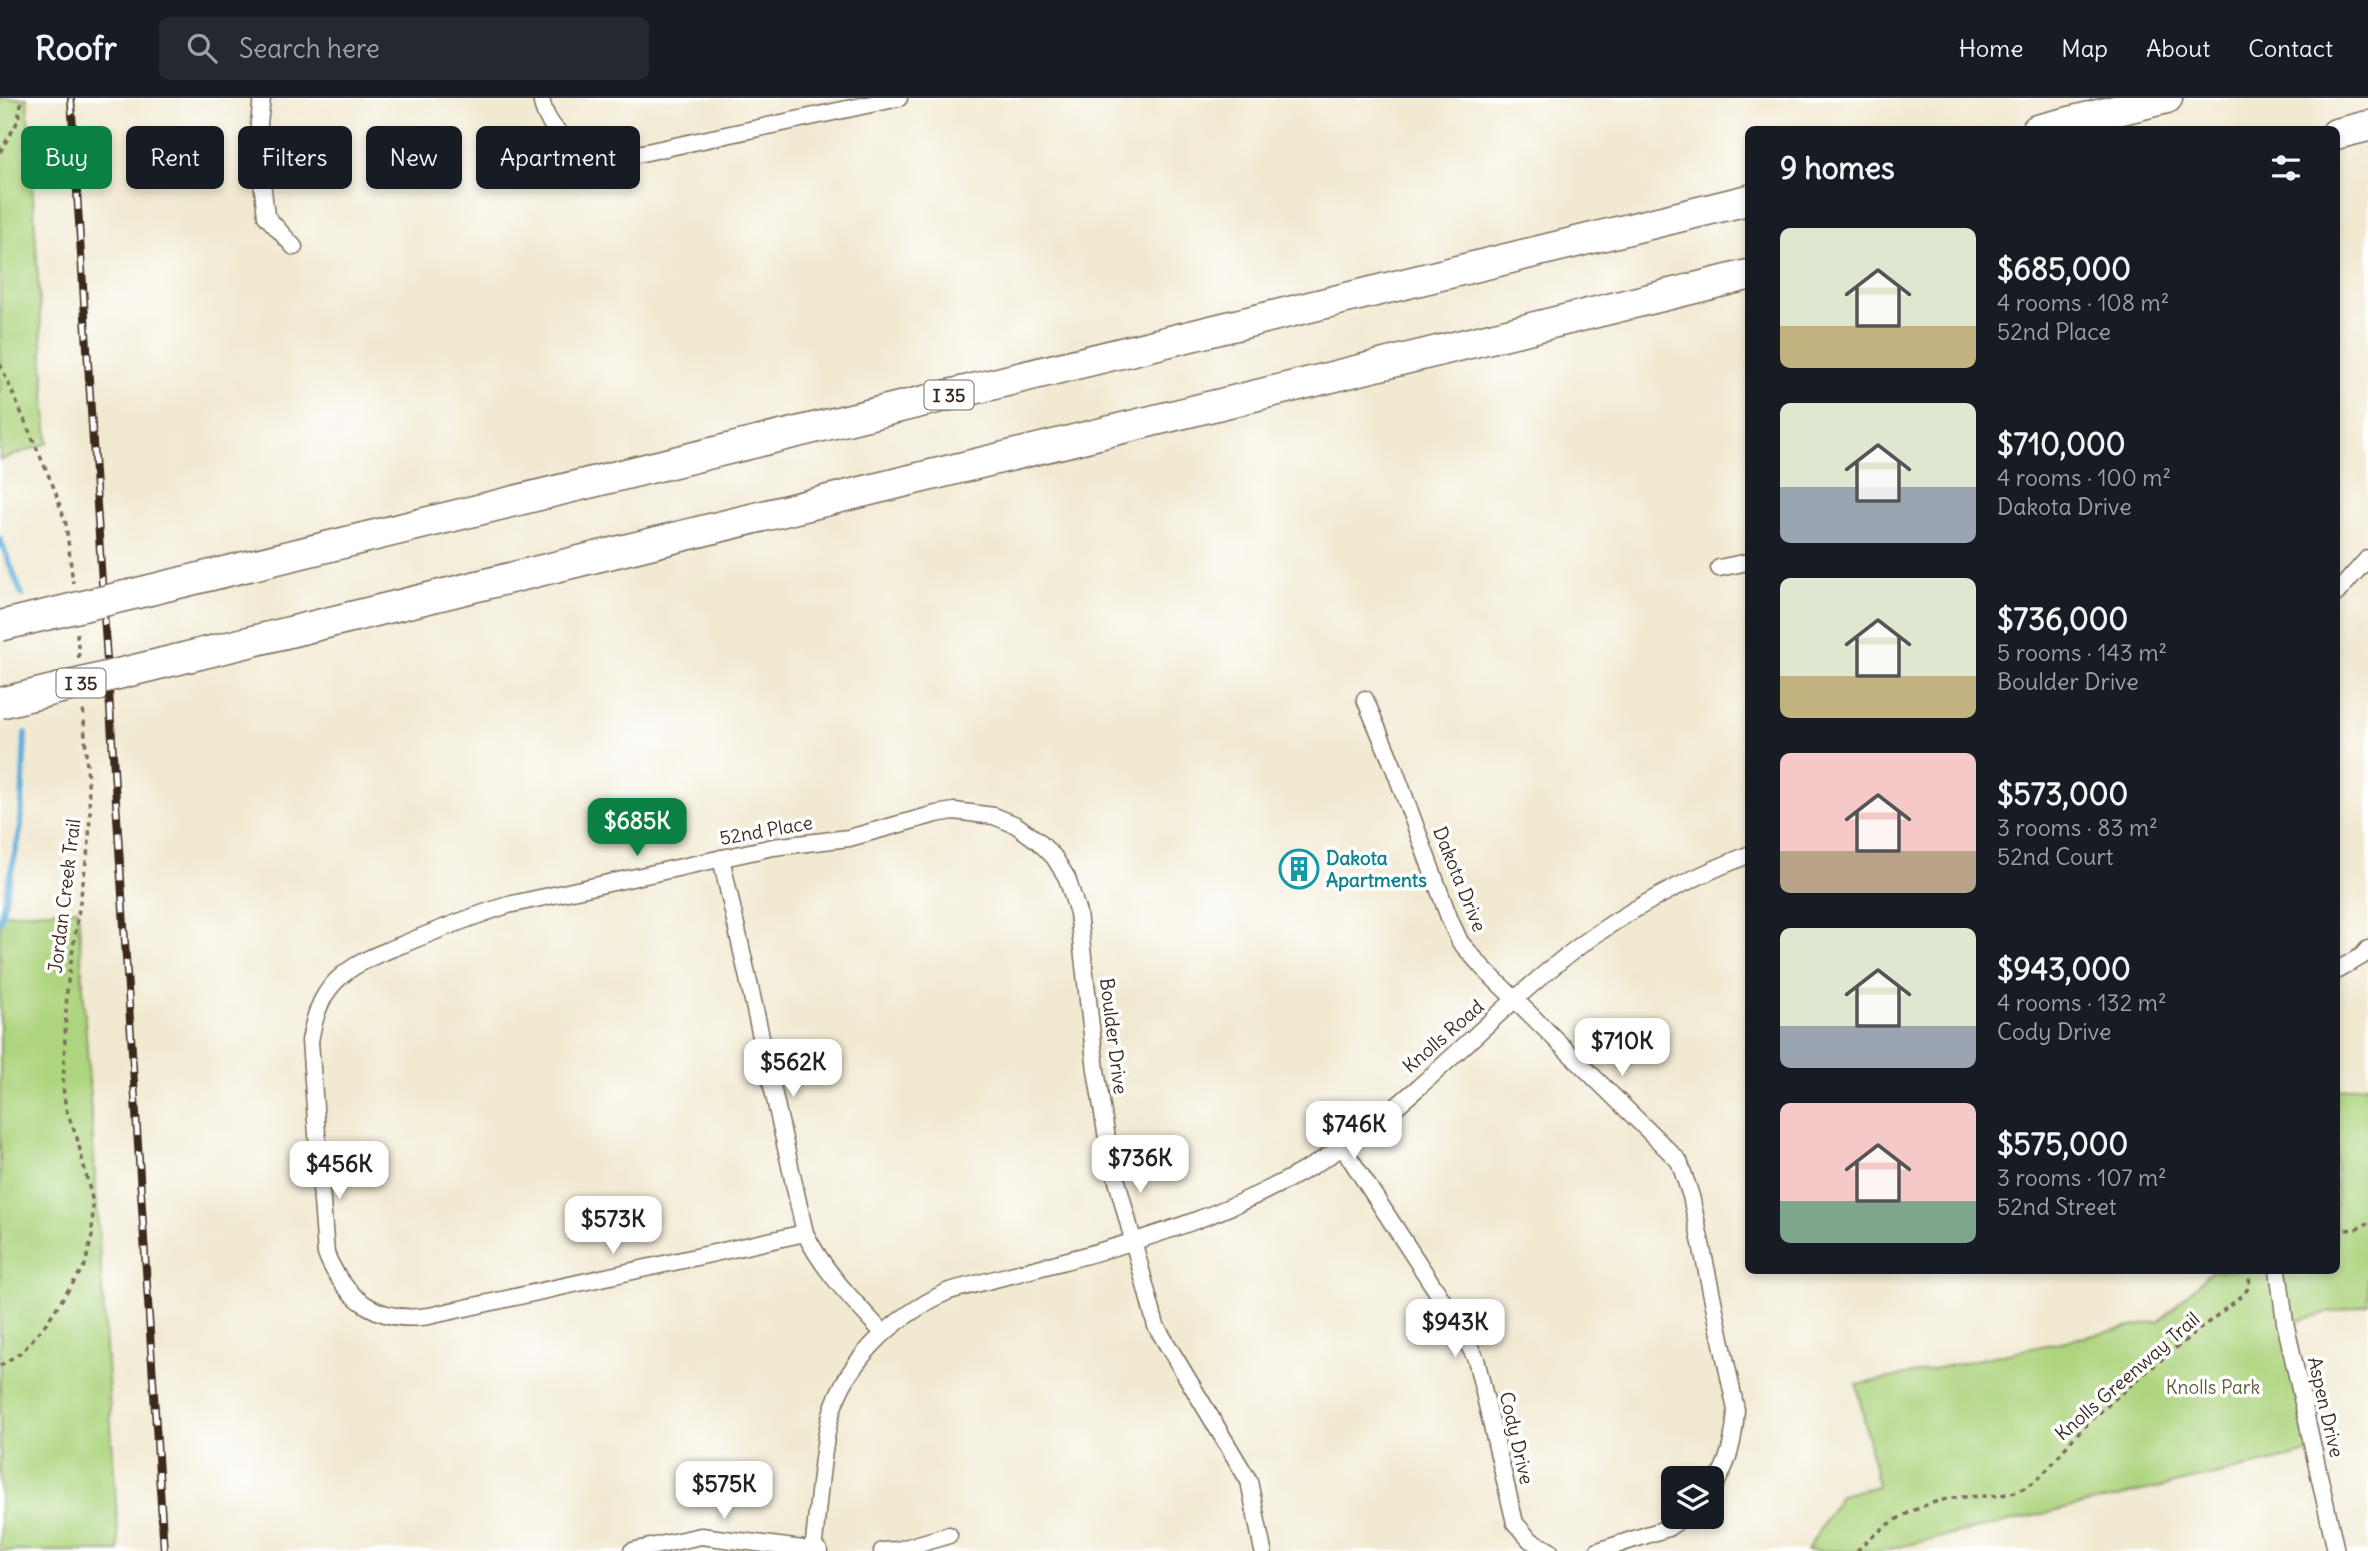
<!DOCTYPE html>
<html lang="en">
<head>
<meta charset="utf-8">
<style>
	:root { --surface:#171b24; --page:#242831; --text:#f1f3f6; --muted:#9ea1a6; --line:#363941; --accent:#0b8043 }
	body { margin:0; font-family:Delius,sans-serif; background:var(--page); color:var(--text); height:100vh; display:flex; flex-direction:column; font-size:26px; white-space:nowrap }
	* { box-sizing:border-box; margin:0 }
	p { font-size:23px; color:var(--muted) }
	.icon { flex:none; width:38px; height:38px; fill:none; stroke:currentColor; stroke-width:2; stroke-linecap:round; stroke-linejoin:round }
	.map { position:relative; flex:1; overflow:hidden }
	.side { position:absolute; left:1745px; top:28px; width:595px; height:1148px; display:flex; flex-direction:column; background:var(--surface); border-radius:10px; box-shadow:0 4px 10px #0003 }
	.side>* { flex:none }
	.banner { position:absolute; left:21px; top:28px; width:665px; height:63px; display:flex; gap:14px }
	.controls { position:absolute; left:1661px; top:1368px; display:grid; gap:14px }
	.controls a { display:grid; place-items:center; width:63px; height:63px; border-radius:10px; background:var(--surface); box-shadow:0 4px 10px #0003; font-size:35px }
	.price { position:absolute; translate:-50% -60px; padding:0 16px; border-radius:14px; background:#fff; color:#222; font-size:23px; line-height:46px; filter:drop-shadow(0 2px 4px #0008) }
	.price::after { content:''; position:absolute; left:50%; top:42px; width:21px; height:16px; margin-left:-10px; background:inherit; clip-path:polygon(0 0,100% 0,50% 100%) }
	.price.active { background:var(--accent); color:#fff }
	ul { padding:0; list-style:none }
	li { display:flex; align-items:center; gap:21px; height:175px; padding:0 35px }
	li span { display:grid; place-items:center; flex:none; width:196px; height:140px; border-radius:10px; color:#555 }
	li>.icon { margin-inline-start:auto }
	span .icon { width:84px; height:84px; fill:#fffc; stroke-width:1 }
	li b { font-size:30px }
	h2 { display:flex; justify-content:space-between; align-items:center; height:84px; padding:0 35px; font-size:30px }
	.tag { padding:0 24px; border-radius:10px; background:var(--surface); box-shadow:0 4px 10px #0003; font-size:24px; line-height:63px }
	.tag.active { background:var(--accent); color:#fff }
	header { display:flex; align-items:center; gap:42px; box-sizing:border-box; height:98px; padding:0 35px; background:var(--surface); border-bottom:2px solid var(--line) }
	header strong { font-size:33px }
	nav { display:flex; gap:38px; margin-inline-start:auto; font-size:24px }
	.search { width:490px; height:63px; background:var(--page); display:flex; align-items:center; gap:18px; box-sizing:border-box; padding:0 24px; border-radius:10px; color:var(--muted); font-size:26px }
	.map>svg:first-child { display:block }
</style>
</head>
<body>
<header>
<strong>Roofr</strong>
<div class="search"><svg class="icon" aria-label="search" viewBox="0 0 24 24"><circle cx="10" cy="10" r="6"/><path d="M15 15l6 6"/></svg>Search here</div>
<nav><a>Home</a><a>Map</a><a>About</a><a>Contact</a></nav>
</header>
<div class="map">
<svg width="2368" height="1453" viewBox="0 0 2368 1453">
	<rect width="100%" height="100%" fill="#fff"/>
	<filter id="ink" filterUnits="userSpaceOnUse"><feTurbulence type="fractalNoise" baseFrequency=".0143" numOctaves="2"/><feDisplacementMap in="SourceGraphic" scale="14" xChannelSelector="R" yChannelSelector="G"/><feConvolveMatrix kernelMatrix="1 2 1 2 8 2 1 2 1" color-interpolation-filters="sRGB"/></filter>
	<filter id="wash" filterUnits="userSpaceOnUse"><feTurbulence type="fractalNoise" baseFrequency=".00686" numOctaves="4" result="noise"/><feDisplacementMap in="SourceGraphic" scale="28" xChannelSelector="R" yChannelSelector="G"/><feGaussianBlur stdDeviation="1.57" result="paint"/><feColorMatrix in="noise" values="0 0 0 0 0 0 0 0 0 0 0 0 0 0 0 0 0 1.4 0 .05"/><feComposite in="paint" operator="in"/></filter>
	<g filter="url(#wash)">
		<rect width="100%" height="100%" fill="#f1e9d0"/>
		<g fill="#add47e" stroke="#747f4e" stroke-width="2">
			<polygon points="0,0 27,0 48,345 0,362"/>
			<polygon points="78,811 119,1453 0,1453 0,816"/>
			<polygon points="2368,987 2368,1206 2285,1225 2314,1354 1881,1453 1807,1453 1840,1397 1878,1388 1857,1287 2160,1223 2211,1173 2336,1172 2336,992"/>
		</g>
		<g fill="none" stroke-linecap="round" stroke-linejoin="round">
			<g stroke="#5faed9" stroke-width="6">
				<polyline points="0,441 22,497"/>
				<polyline points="0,823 21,729 25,635"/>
			</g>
		</g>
	</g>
	<g filter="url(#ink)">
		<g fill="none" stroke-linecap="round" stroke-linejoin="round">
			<defs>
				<g id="minor">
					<polyline points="262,0 259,25 259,58 266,118 294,149"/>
					<path d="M541,0c7,43 49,57 87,58l271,-58"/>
					<polyline points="1719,470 1748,464"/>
					<polyline points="2336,496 2368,460"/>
					<path d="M1365,601l29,69 56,152 10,22 24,27 195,192 12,35 45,214c-2,29 -7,55 -24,79"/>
					<path d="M721,760l84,375c19,39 49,68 78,100"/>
					<polyline points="2336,873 2362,858 2368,851"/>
					<polyline points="1342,1048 1458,1226 1476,1261 1515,1425 1530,1442 1550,1453"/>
					<path d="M805,1135l-376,83c-51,8 -84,-17 -103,-62l-16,-213c4,-22 9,-42 25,-59 19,-20 46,-29 71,-39 34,-14 67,-27 102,-38l265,-58 76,-9 87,-24 18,-3 40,5 22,9 22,16 16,16 13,21 11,35 18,157 13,81 47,175 93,155 14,70"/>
					<polyline points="2278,1172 2285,1224 2336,1453"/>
					<polyline points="632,1453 701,1438 819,1453"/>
					<path d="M813,1453c5,-41 7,-83 15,-124 12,-63 65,-110 121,-136 144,-38 289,-67 412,-157 76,-56 140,-129 216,-186 50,-38 113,-70 171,-93"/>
					<polyline points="882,1453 898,1452 949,1437"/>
					<polyline points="1598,1453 1668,1430 1684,1419"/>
				</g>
				<g id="motorway">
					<polyline points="2037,32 2167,0"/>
					<polyline points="2336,36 2368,28"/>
					<polyline points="150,492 1748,102"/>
					<polyline points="163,565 1748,177"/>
				</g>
			</defs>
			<use href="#minor" stroke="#7b6d5c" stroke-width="19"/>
			<use href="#motorway" stroke="#7b6d5c" stroke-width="33"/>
			<g stroke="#7b6d5c" stroke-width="3.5" stroke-dasharray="5 5" stroke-linecap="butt">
				<polyline points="0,54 18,23 22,0"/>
				<polyline points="0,266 54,390 66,426 73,485"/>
				<polyline points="77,535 79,562"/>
				<polyline points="2336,1133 2356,1131 2368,1125"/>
				<polyline points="0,1268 23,1253 47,1224 85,1167 92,1138 93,1105 77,1040 66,1011 63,990 67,890 89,744 90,714 83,608"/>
				<path d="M1857,1453c24,-25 61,-48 96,-53 29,-4 58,3 82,-17 17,-14 30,-35 46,-51 51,-49 108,-92 163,-136l5,-7 1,-17"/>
			</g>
			<use href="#minor" stroke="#fff" stroke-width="16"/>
			<use href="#motorway" stroke="#fff" stroke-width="30"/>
			<defs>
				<polyline id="rail" points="71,0 164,1453"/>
			</defs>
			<use href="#rail" stroke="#3b2a1e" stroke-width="8"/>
			<use href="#rail" stroke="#fff" stroke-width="5" stroke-dasharray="16" stroke-linecap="butt"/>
			<defs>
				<g id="motorway-bridge">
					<polyline points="0,528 150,492"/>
					<polyline points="0,605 163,565"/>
				</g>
			</defs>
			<use href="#motorway-bridge" stroke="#7b6d5c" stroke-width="33" stroke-linecap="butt"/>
			<use href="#motorway-bridge" stroke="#fff" stroke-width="30"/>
		</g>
	</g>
	<defs>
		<symbol id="building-ring" viewBox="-11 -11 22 22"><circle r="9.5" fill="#fff" stroke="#0f9aa8" stroke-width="1.5"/><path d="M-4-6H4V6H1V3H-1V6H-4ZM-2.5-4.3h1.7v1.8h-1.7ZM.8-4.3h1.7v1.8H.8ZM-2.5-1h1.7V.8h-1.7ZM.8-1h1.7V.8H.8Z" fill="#0f9aa8"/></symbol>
	</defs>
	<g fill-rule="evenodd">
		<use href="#building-ring" x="1277" y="749" width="44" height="44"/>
	</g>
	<g text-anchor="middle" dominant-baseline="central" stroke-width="7" stroke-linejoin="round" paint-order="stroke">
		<g fill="#fff" stroke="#766a62" stroke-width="2">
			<rect x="924.5" y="282.5" width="49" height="29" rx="5"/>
			<rect x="56.5" y="570.5" width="49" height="29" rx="5"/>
		</g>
		<g font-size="18" font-weight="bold" fill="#3b2a1e">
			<text x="949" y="297">I 35</text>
			<text x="81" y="585">I 35</text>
		</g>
		<g font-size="19" fill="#3b2a1e" stroke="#fff">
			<text transform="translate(766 732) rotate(-10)">52nd Place</text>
			<text transform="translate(1460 781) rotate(68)">Dakota Drive</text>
			<text transform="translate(64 798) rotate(-83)">Jordan Creek Trail</text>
			<text transform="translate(1114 938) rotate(83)">Boulder Drive</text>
			<text transform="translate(1443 938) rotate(-41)">Knolls Road</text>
			<text transform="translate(2127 1278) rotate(-41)">Knolls Greenway Trail</text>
			<text transform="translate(2326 1309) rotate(77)">Aspen Drive</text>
			<text transform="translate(1517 1340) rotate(77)">Cody Drive</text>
		</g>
		<g font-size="19" font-weight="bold" fill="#0d838f" stroke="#fff" text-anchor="start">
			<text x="1326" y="760">Dakota<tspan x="1326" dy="22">Apartments</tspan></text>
		</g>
		<g font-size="19" fill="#5d5d3b" stroke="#fff">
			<text x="2213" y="1289">Knolls Park</text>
		</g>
	</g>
</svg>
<div class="controls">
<a><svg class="icon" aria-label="layers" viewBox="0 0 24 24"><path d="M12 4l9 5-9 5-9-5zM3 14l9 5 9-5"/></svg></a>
</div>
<b class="price active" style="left:637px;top:760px">$685K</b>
<b class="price" style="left:1622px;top:980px">$710K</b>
<b class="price" style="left:793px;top:1001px">$562K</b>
<b class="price" style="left:1354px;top:1063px">$746K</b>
<b class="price" style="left:1140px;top:1097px">$736K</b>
<b class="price" style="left:339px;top:1103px">$456K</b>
<b class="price" style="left:613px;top:1158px">$573K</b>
<b class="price" style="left:1455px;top:1261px">$943K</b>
<b class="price" style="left:724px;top:1423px">$575K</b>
<div class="banner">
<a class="tag active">Buy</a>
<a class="tag">Rent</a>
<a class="tag">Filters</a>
<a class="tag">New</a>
<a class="tag">Apartment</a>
</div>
<section class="side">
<h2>9 homes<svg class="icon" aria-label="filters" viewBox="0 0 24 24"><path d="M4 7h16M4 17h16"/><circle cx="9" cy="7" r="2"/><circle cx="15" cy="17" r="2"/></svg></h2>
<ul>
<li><span style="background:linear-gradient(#dfe7d0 70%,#c2b280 0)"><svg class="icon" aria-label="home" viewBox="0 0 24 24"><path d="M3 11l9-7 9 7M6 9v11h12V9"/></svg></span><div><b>$685,000</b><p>4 rooms · 108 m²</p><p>52nd Place</p></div></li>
<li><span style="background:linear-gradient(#dfe7d0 60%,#9aa5b1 0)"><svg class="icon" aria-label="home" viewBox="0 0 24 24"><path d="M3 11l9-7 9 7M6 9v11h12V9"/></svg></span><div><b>$710,000</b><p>4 rooms · 100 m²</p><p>Dakota Drive</p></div></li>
<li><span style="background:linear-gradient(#dfe7d0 70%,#c2b280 0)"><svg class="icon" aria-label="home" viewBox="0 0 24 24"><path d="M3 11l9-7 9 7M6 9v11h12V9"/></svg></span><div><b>$736,000</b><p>5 rooms · 143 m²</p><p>Boulder Drive</p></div></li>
<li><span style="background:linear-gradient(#f6c9c9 70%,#b9a48a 0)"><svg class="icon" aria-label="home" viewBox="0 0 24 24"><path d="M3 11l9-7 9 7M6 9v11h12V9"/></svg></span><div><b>$573,000</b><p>3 rooms · 83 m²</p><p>52nd Court</p></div></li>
<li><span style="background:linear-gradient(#dfe7d0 70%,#9aa5b1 0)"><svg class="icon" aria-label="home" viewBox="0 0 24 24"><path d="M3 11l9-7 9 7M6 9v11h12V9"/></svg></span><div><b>$943,000</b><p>4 rooms · 132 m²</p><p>Cody Drive</p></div></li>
<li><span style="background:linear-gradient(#f6c9c9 70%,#7fa58c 0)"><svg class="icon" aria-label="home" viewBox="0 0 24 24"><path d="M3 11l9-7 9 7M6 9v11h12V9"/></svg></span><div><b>$575,000</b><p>3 rooms · 107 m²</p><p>52nd Street</p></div></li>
</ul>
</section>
</div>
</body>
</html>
